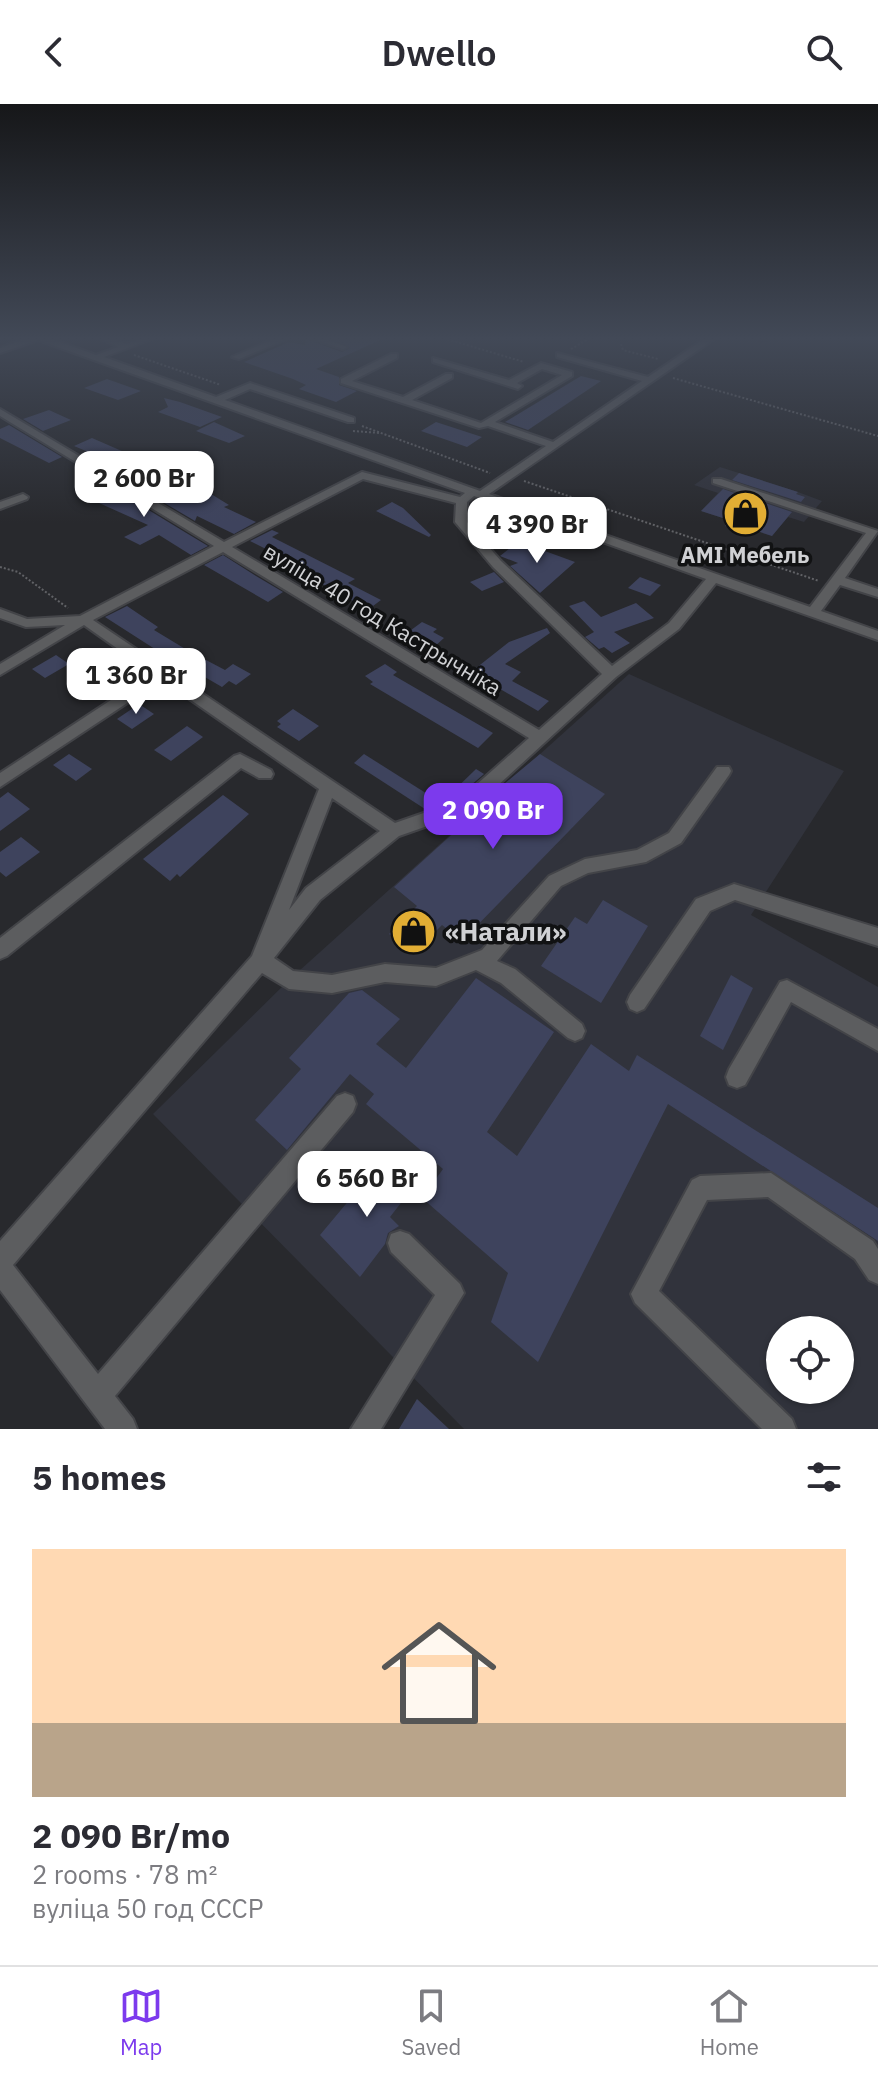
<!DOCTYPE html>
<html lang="en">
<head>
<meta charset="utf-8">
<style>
	:root { --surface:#fff; --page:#f7f7f7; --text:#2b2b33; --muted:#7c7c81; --line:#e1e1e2; --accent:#7c3aed }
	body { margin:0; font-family:"IBM Plex Sans",sans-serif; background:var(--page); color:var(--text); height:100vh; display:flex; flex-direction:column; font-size:30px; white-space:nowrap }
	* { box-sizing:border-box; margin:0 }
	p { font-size:26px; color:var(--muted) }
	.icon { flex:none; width:44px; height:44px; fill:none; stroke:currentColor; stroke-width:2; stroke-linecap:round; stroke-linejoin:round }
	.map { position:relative; height:1325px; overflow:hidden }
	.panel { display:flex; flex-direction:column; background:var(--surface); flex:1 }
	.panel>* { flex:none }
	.buttons { position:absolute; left:766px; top:1212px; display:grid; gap:16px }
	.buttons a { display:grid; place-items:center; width:88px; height:88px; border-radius:50%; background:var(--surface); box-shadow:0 2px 6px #0004; font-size:40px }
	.price { position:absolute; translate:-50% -68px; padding:0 18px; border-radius:16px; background:#fff; color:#222; font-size:26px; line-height:52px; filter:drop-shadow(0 2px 4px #0008) }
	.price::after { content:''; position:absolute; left:50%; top:48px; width:24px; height:18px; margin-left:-12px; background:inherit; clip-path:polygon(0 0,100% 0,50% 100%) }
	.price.active { background:var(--accent); color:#fff }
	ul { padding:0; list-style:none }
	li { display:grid; align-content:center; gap:16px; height:424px; padding:0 32px }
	li span { display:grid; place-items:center; height:248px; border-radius:0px; color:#555 }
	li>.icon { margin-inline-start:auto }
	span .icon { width:144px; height:144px; fill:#fffc; stroke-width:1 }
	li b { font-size:34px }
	h2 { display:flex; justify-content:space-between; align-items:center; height:96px; padding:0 32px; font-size:34px }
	header { display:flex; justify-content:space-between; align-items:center; height:104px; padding:0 32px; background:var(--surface); font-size:36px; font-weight:600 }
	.tabs { display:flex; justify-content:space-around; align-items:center; height:112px; border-top:2px solid var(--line); background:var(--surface); font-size:22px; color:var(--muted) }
	.tabs a { display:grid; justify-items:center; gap:4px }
	.tabs .active { color:var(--accent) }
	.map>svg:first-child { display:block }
</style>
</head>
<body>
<header><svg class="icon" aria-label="back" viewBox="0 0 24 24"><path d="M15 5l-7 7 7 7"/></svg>Dwello<svg class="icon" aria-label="search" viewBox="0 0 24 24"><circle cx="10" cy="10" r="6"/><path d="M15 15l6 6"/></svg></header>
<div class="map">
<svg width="878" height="1325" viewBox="0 0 878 1325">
	<rect width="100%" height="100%" fill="#28292d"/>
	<g fill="#31333c" fill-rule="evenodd">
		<polygon points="720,363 798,388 822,397 804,418 788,413 772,432 754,426 750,430 725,422 729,416 701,407 718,389 694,381"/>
		<path d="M629,570l215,97 -93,144 127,72v442h-414l-311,-315 136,-134zM780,1226h60v60h-60z"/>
	</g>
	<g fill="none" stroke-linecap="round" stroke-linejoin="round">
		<polyline stroke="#1b1000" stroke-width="3" points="760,237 782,233"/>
	</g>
	<g fill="#3e435d">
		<polygon points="329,233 387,233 316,265 339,273 339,281 357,287 336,298 299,285 306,281 293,275 244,258 289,238 305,241 306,235 342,248 350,244"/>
		<polygon points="581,272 601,277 528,326 505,318"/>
		<polygon points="107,275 141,287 118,296 84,284"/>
		<polygon points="164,294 180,298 222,313 200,323 158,308 168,303"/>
		<polygon points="49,306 71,316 43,327 23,315"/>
		<polygon points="214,318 245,332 229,339 196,327"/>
		<polygon points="436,318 482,333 467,343 421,327"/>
		<polygon points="9,321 62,353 49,359 0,334 0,325"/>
		<polygon points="92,334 170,368 162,372 192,387 203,385 229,401 224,403 256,418 234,430 197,412 195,417 110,367 122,362 74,342"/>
		<polygon points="739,369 798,388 796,390 805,393 801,398 732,376"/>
		<polygon points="96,374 188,430 208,442 191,451 159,431 140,441 124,433 148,421 99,399 107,395 78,381"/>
		<polygon points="723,385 792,408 772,432 754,426 750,430 725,422 729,416 701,407"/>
		<polygon points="392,398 403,404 431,431 429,433 376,407"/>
		<polygon points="272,426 279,429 272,433 355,475 348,479 381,496 373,502 377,510 322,480 326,478 299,465 302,463 250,437"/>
		<polygon points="520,436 534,443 575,458 540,489 510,462 518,459 500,452"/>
		<polygon points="223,451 256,472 283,488 268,498 204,461"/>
		<polygon points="494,468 504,478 482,487 470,478"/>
		<polygon points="640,473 661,481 650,492 628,484"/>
		<polygon points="584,497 601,513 636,499 654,514 614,528 630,539 612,549 604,543 599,545 585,533 594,528 569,502"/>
		<polygon points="127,502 158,523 154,526 187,546 225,566 233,560 251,570 236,581 229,577 222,583 203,572 200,574 105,513"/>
		<polygon points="422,518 437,525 433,528 444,534 434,543 407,529"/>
		<polygon points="547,524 550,529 505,560 521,568 512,577 549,597 538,607 471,568 509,538"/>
		<polygon points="56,551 69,560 45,574 32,565"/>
		<polygon points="385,560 397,568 393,571 493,629 478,644 370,580 373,578 365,572"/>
		<polygon points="95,574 107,582 87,595 75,587"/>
		<polygon points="139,600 154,610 132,625 117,615"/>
		<polygon points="293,605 319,622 299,637 277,623 281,620 277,617"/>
		<polygon points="187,622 203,633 171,657 154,646"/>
		<polygon points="69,650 92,665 76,677 53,661"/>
		<polygon points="364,650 440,698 425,705 354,659"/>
		<polygon points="540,650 605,690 462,837 442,821 414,849 389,830 417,802 394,783 470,714 467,711"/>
		<polygon points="476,665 484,670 456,694 443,697"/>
		<polygon points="8,688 30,705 0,727 0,694"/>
		<polygon points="223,691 249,710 180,773 177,770 170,777 143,755"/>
		<polygon points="21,733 40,748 6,773 0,768 0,748"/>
		<polygon points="603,796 648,822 601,899 541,862 575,813 587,820"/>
		<polygon points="731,871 753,884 723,946 700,932"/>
		<polygon points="476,874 554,928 487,1028 517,1052 591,940 629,967 637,951 878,1104 878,1137 668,1000 538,1258 491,1218 508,1169 422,1094 443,1065 366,1000 374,990 350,970 287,1046 255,1016 301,965 289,954 349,889 362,886 400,915 376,940 406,964"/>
		<polygon points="381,1058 411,1086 390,1113 399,1122 388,1129 385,1140 360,1173 320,1131"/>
		<polygon points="417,1295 449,1325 399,1325"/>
	</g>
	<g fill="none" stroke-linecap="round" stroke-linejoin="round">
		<defs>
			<g id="minor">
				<path d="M30,233h16l50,18 22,-8 -21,-10h12l17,7 19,-7h12l-53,20 112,40 34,-14 104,35v4h-6l-98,-33 -25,11 255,91 66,-45 -58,-20 -9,2 -138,-45v-4l50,-25h6v4l-45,23 51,16 43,-23h6v4l-40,22 69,23 81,-48 -20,-6 -25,14 5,3 -4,3 -85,-27v-4l76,22 32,-17 31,9v4l-77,46 58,20 89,-61 -85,-24v-4l91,24 59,-40h10l-228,157 321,113 56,-74 -153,-50v-4h8l157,52 -33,47 33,11v8l-38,-12 -19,26 57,20v9l-162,-57 -37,46 -63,48 -146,134 -71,25 -79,64 -46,58 19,13 39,4 53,-11 51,4 46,-18 67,-74 36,-17 52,-9 32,-17 48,-66h12l2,4 -2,4 -48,68 -35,19 -58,11 -27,13 -64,75 18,8 67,55 3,7 -3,7 -7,3 -7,-3 -67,-55 -25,-13 -40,16 -51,-4 -53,11 -43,-4 -27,-16 -249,292 85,109 239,-278 8,-3 8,3 3,8 -3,8 -238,284 18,23 4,10h-32l-105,-139v-49l252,-285 67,-167 -157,-109 -162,107v-14l152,-100 -68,-48 -84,50v-11l65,-39 -39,2 -26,-9v-9l27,10 53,-3 134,-70 -214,-130v-7l224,133 138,-70 98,25 5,-4 -427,-153 -38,13v-5zM363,375l93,24 -1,19 38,45 109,107 -63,56 -307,-183zM474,392l232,83 -37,44 -57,43 -111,-105 -34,-39v-20zM223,448l306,186 -71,63 -63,22 -302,-203zM332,694l48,33 -74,57 -17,22z"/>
				<polygon points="279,233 291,233 239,255 232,253"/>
				<polygon points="307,233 320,233 347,243 343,245"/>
				<polygon points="23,390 28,393 27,395 0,405 0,398"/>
				<polygon points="240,650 271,666 273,670 271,674 259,674 241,664 7,852 0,855 0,834 234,652"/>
				<polygon points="734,780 878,824 878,842 735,796 710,807 644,905 637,908 630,905 627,898 630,891 696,795"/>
				<polygon points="787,876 878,925 878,947 791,898 745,981 737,984 729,981 726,973 729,965 780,878"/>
				<polygon points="771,1069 873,1137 878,1145 878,1180 869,1176 855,1155 768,1093 707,1096 659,1187 792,1315 796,1325 762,1325 635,1199 631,1190 692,1076 700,1072"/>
				<polygon points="400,1127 409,1130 460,1180 464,1189 381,1325 351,1325 435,1191 391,1148 388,1139 391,1130"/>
			</g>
		</defs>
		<use href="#minor" stroke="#434448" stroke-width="4"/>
		<g stroke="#616266" stroke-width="2" stroke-dasharray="2 2" stroke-linecap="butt">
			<polyline points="440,233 524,258"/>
			<polyline points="621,240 623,246 658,255"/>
			<polyline points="571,245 592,233"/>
			<polyline points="134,251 221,281"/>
			<polyline points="673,274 878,332"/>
			<polyline points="362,322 490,369"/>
			<polyline points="353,327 380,329"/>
			<polyline points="524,377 819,477"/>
			<polyline points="0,463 18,468 68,504"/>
		</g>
		<use href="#minor" fill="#5c5d5f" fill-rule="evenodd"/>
	</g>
	<linearGradient id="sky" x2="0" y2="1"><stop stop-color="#161719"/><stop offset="0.56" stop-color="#424957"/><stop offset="1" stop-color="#424957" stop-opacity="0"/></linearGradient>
	<rect width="878" height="419" fill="url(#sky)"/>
	<defs>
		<symbol id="shop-disc" viewBox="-11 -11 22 22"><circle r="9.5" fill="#e2ae34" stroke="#111213"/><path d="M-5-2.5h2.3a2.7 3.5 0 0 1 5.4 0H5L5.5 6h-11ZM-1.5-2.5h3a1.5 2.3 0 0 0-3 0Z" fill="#111"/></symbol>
	</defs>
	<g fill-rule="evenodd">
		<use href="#shop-disc" x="720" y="384" width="51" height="51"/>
		<use href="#shop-disc" x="388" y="802" width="51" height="51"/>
	</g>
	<g text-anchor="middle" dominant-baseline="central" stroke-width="7" stroke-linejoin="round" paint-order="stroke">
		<g font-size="22" font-weight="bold" fill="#d0d1d4" stroke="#111213">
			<text x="745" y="450">AMI Мебель</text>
		</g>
		<g font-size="22" fill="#d0d1d4" stroke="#111213">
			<text transform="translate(383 515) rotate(31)">вуліца 40 год Кастрычніка</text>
		</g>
		<g font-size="26" font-weight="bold" fill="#d0d1d4" stroke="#111213" text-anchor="start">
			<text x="445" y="827">«Натали»</text>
		</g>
	</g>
</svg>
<div class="buttons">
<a><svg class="icon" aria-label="locate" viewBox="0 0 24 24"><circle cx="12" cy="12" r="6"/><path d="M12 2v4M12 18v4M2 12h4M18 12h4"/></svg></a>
</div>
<b class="price" style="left:144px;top:415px">2 600 Br</b>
<b class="price" style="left:537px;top:461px">4 390 Br</b>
<b class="price" style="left:136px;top:612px">1 360 Br</b>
<b class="price active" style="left:493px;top:747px">2 090 Br</b>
<b class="price" style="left:367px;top:1115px">6 560 Br</b>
</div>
<section class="panel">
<h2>5 homes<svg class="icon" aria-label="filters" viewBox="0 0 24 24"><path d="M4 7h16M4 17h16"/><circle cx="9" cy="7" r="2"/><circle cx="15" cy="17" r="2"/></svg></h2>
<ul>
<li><span style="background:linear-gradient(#ffd9b3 70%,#b9a48a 0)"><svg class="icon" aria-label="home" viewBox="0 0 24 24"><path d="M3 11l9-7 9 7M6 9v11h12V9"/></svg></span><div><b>2 090 Br/mo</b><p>2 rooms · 78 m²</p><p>вуліца 50 год СССР</p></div></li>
</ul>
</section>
<nav class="tabs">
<a class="active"><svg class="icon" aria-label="map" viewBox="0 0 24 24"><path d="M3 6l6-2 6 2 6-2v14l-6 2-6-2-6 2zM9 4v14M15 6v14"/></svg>Map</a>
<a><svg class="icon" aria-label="saved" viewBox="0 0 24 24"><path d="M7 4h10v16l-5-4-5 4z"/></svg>Saved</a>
<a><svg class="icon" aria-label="home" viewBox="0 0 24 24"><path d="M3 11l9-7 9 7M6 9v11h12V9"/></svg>Home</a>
</nav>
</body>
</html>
